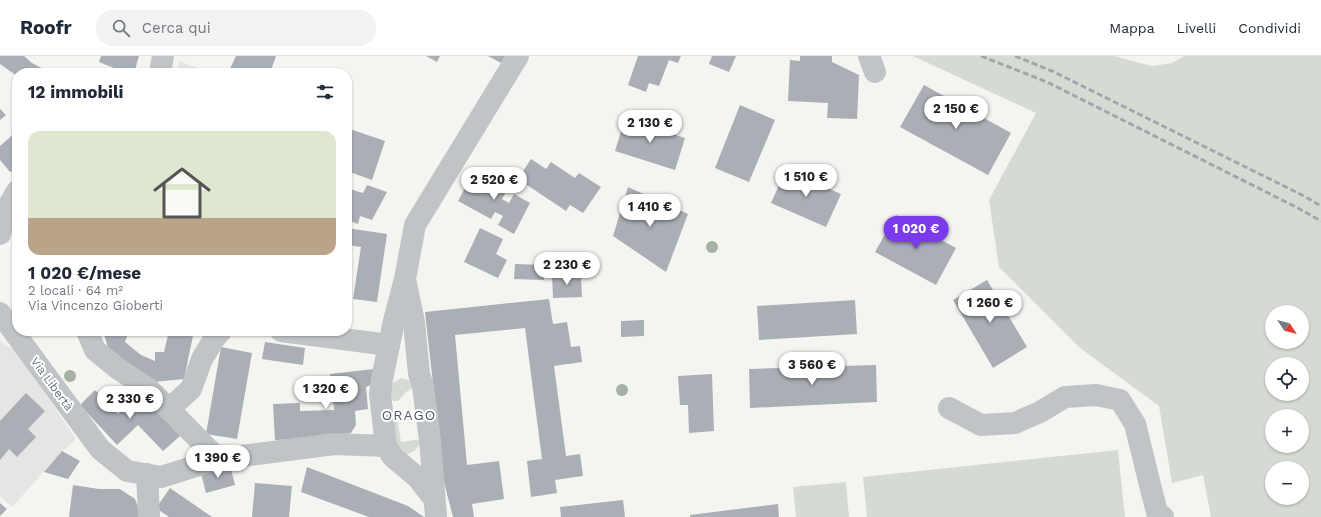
<!DOCTYPE html>
<html lang="it">
<head>
<meta charset="utf-8">
<style>
	:root { --surface:#fff; --page:#f2f2f3; --text:#1f2937; --muted:#747a83; --line:#e0e1e3; --accent:#7c3aed }
	body { margin:0; font-family:"Work Sans",sans-serif; background:var(--page); color:var(--text); height:100vh; display:flex; flex-direction:column; font-size:15px; white-space:nowrap }
	* { box-sizing:border-box; margin:0 }
	p { font-size:13px; color:var(--muted) }
	.icon { flex:none; width:22px; height:22px; fill:none; stroke:currentColor; stroke-width:2; stroke-linecap:round; stroke-linejoin:round }
	.map { position:relative; flex:1; overflow:hidden }
	.details { position:absolute; left:12px; top:12px; width:340px; height:268px; display:flex; flex-direction:column; background:var(--surface); border-radius:16px; box-shadow:0 1px 3px #0004 }
	.details>* { flex:none }
	.needle { width:26px; rotate:125deg }
	.fabs { position:absolute; left:1265px; top:249px; display:grid; gap:8px }
	.fabs a { display:grid; place-items:center; width:44px; height:44px; border-radius:50%; background:var(--surface); box-shadow:0 1px 3px #0004; font-size:20px }
	.price { position:absolute; translate:-50% -34px; padding:0 9px; border-radius:14px; background:#fff; color:#222; font-size:13px; line-height:26px; filter:drop-shadow(0 1px 2px #0008) }
	.price::after { content:''; position:absolute; left:50%; top:24px; width:12px; height:9px; margin-left:-6px; background:inherit; clip-path:polygon(0 0,100% 0,50% 100%) }
	.price.current { background:var(--accent); color:#fff }
	ul { padding:0; list-style:none }
	li { display:grid; align-content:center; gap:8px; height:212px; padding:0 16px }
	li span { display:grid; place-items:center; height:124px; border-radius:12px; color:#555 }
	li>.icon { margin-inline-start:auto }
	span .icon { width:72px; height:72px; fill:#fffc; stroke-width:1 }
	li b { font-size:17px }
	h2 { display:flex; justify-content:space-between; align-items:center; height:48px; padding:0 16px; font-size:17px }
	header { display:flex; align-items:center; gap:24px; box-sizing:border-box; height:56px; padding:0 20px; background:var(--surface); border-bottom:1px solid var(--line) }
	header strong { font-size:19px }
	nav { display:flex; gap:22px; margin-inline-start:auto; font-size:14px }
	.search { width:280px; height:36px; background:var(--page); display:flex; align-items:center; gap:10px; box-sizing:border-box; padding:0 14px; border-radius:16px; color:var(--muted); font-size:15px }
	.map>svg:first-child { display:block }
</style>
</head>
<body>
<header>
<strong>Roofr</strong>
<div class="search"><svg class="icon" aria-label="search" viewBox="0 0 24 24"><circle cx="10" cy="10" r="6"/><path d="M15 15l6 6"/></svg>Cerca qui</div>
<nav><a>Mappa</a><a>Livelli</a><a>Condividi</a></nav>
</header>
<div class="map">
<svg width="1321" height="461" viewBox="0 0 1321 461">
	<rect width="100%" height="100%" fill="#f4f5f1"/>
	<g fill="#e5e6e4">
		<polygon points="179,5 210,17 177,17"/>
		<polygon points="0,285 18,297 76,383 62,395 12,451 0,440"/>
	</g>
	<g fill="#d5dbd2" fill-rule="evenodd">
		<path d="M913,0h201l38,10 20,-3 12,-7h137v461h-110l-8,-42 -31,8 -13,-77 -79,-58 -81,-81 -10,-67 47,-87zM1272,256h30v30h-30zM1272,308h30v30h-30zM1272,360h30v30h-30zM1272,412h30v30h-30z"/>
		<path d="M401,322c7,1 10,3 15,8l-10,6 -8,9h-5l-5,-6 3,-11z"/>
		<path d="M397,361l4,25 21,-3c-3,12 -18,22 -26,9 -4,-6 -4,-22 -6,-29z"/>
		<polygon points="1118,394 1125,461 867,461 863,421"/>
		<polygon points="846,426 849,461 796,461 793,431"/>
	</g>
	<g fill="#a9afb5">
		<polygon points="0,0 24,0 32,7 51,17 17,17 17,20 0,8"/>
		<polygon points="101,0 139,0 134,17 126,17 99,6"/>
		<polygon points="236,0 276,0 271,14 277,17 234,17 229,15"/>
		<polygon points="426,0 440,0 437,6"/>
		<polygon points="488,0 505,0 501,7"/>
		<polygon points="638,0 681,0 678,7 669,4 659,30 649,27 646,36 628,29"/>
		<polygon points="712,0 736,0 729,16 709,8"/>
		<polygon points="800,0 832,0 832,6 859,19 857,63 827,62 828,47 788,45 790,4 800,5"/>
		<polygon points="924,29 1011,77 988,119 900,71"/>
		<polygon points="740,49 775,64 749,126 715,112"/>
		<polygon points="0,53 6,59 0,64"/>
		<polygon points="625,63 685,82 675,114 615,95"/>
		<polygon points="347,72 385,85 372,124 347,115"/>
		<polygon points="17,75 17,112 10,116 0,104 0,90"/>
		<polygon points="531,103 546,113 551,106 575,122 579,117 601,131 583,157 570,149 566,155 518,123"/>
		<polygon points="786,114 841,138 826,171 771,147"/>
		<polygon points="474,115 508,132 502,143 509,147 514,138 530,147 514,178 498,169 503,160 495,156 491,163 458,145"/>
		<polygon points="367,129 387,136 372,164 360,160 358,168 347,164 347,132 363,137"/>
		<polygon points="628,131 688,158 666,216 613,180"/>
		<polygon points="896,159 956,192 936,229 875,196"/>
		<polygon points="347,172 387,178 377,246 353,243 361,191 347,189"/>
		<polygon points="480,172 503,183 496,198 507,204 498,222 464,206"/>
		<polygon points="515,208 544,209 544,224 514,223"/>
		<polygon points="552,219 581,219 582,241 553,242"/>
		<polygon points="987,224 1027,291 993,312 953,244"/>
		<polygon points="549,243 553,268 567,266 571,291 580,290 582,306 554,310 566,400 580,398 583,420 555,424 557,437 531,441 527,405 542,403 525,272 455,279 467,409 499,405 504,443 472,448 474,461 453,461 444,426 425,256"/>
		<polygon points="855,244 857,278 759,284 757,250"/>
		<polygon points="644,264 644,280 621,281 621,265"/>
		<polygon points="103,275 129,275 125,286 141,299 155,305 155,296 164,296 169,275 194,275 184,323 153,326 108,292"/>
		<polygon points="265,286 305,292 303,309 262,303"/>
		<polygon points="221,291 252,297 237,383 206,378"/>
		<polygon points="876,309 877,346 750,352 749,313"/>
		<polygon points="374,313 375,327 366,331 368,353 355,355 356,369 351,377 301,383 275,384 273,348 300,347 300,355 334,354 330,318"/>
		<polygon points="712,318 714,375 689,377 688,349 680,349 678,320"/>
		<polygon points="95,334 118,358 141,337 180,380 163,395 138,369 117,389 80,349"/>
		<polygon points="26,337 45,355 28,373 36,381 17,401 9,393 0,404 0,365"/>
		<polygon points="62,395 80,405 68,423 44,416"/>
		<polygon points="230,409 235,429 206,437 201,417"/>
		<polygon points="307,411 408,450 424,461 369,461 301,436"/>
		<polygon points="255,427 292,430 289,461 252,461"/>
		<polygon points="73,429 99,433 120,433 135,443 140,457 140,461 69,461"/>
		<polygon points="170,432 212,461 169,461 156,452"/>
		<polygon points="623,444 625,461 561,461 560,451"/>
		<polygon points="0,447 7,453 0,460"/>
		<polygon points="778,448 779,461 690,461 690,459"/>
	</g>
	<g fill="none" stroke-linecap="round" stroke-linejoin="round">
		<g stroke="#c0c4c7" stroke-width="22">
			<polyline points="869,0 875,16"/>
			<polyline points="160,17 163,0"/>
			<polyline points="0,178 5,156 17,135"/>
			<polyline points="406,228 414,266 419,318 423,330 430,384 436,461"/>
			<polyline points="0,257 100,393 127,415 161,421 218,403 335,388 386,390"/>
			<polyline points="87,275 95,294 117,312 150,334 218,403"/>
			<polyline points="281,275 389,289"/>
			<polyline points="949,352 981,369 1015,367 1040,356 1065,341 1096,339 1120,344 1135,368 1151,433 1157,456 1163,461"/>
			<polyline points="169,353 191,333 202,303 214,283 221,275"/>
			<polyline points="147,418 149,461"/>
			<polyline points="434,443 418,422 393,401 386,390 380,338 382,323 394,265 405,223 415,169 518,0"/>
		</g>
		<g stroke="#a1a6ac" stroke-width="3" stroke-dasharray="6 3" stroke-linecap="butt">
			<polyline points="981,0 1047,26 1296,151 1321,165"/>
			<polyline points="1015,0 1052,15 1302,139 1321,150"/>
		</g>
	</g>
	<g fill="#a6b0a3">
		<circle cx="712" cy="191" r="6"/>
		<circle cx="70" cy="320" r="6"/>
		<circle cx="622" cy="334" r="6"/>
	</g>
	<g text-anchor="middle" dominant-baseline="central" stroke-width="4" stroke-linejoin="round" paint-order="stroke">
		<g font-size="12" fill="#657381" stroke="#fff">
			<text transform="translate(52 328) rotate(54)">Via Libertà</text>
		</g>
		<g font-size="14" letter-spacing="1" fill="#525c66" stroke="#fff">
			<text x="409" y="359">ORAGO</text>
		</g>
	</g>
</svg>
<div class="fabs">
<a><svg class="needle" viewBox="-14 -14 28 28"><path d="M0-13l5 13h-10z" fill="#e53935"/><path d="M0 13l5-13h-10z" fill="#747a83"/></svg></a>
<a><svg class="icon" aria-label="locate" viewBox="0 0 24 24"><circle cx="12" cy="12" r="6"/><path d="M12 2v4M12 18v4M2 12h4M18 12h4"/></svg></a>
<a>+</a>
<a>−</a>
</div>
<b class="price" style="left:956px;top:74px">2 150 €</b>
<b class="price" style="left:650px;top:88px">2 130 €</b>
<b class="price" style="left:806px;top:142px">1 510 €</b>
<b class="price" style="left:494px;top:145px">2 520 €</b>
<b class="price" style="left:650px;top:172px">1 410 €</b>
<b class="price current" style="left:916px;top:194px">1 020 €</b>
<b class="price" style="left:567px;top:230px">2 230 €</b>
<b class="price" style="left:990px;top:268px">1 260 €</b>
<b class="price" style="left:812px;top:330px">3 560 €</b>
<b class="price" style="left:326px;top:354px">1 320 €</b>
<b class="price" style="left:130px;top:364px">2 330 €</b>
<b class="price" style="left:218px;top:423px">1 390 €</b>
<section class="details">
<h2>12 immobili<svg class="icon" aria-label="filters" viewBox="0 0 24 24"><path d="M4 7h16M4 17h16"/><circle cx="9" cy="7" r="2"/><circle cx="15" cy="17" r="2"/></svg></h2>
<ul>
<li><span style="background:linear-gradient(#dfe7d0 70%,#b9a48a 0)"><svg class="icon" aria-label="home" viewBox="0 0 24 24"><path d="M3 11l9-7 9 7M6 9v11h12V9"/></svg></span><div><b>1 020 €/mese</b><p>2 locali · 64 m²</p><p>Via Vincenzo Gioberti</p></div></li>
</ul>
</section>
</div>
</body>
</html>
